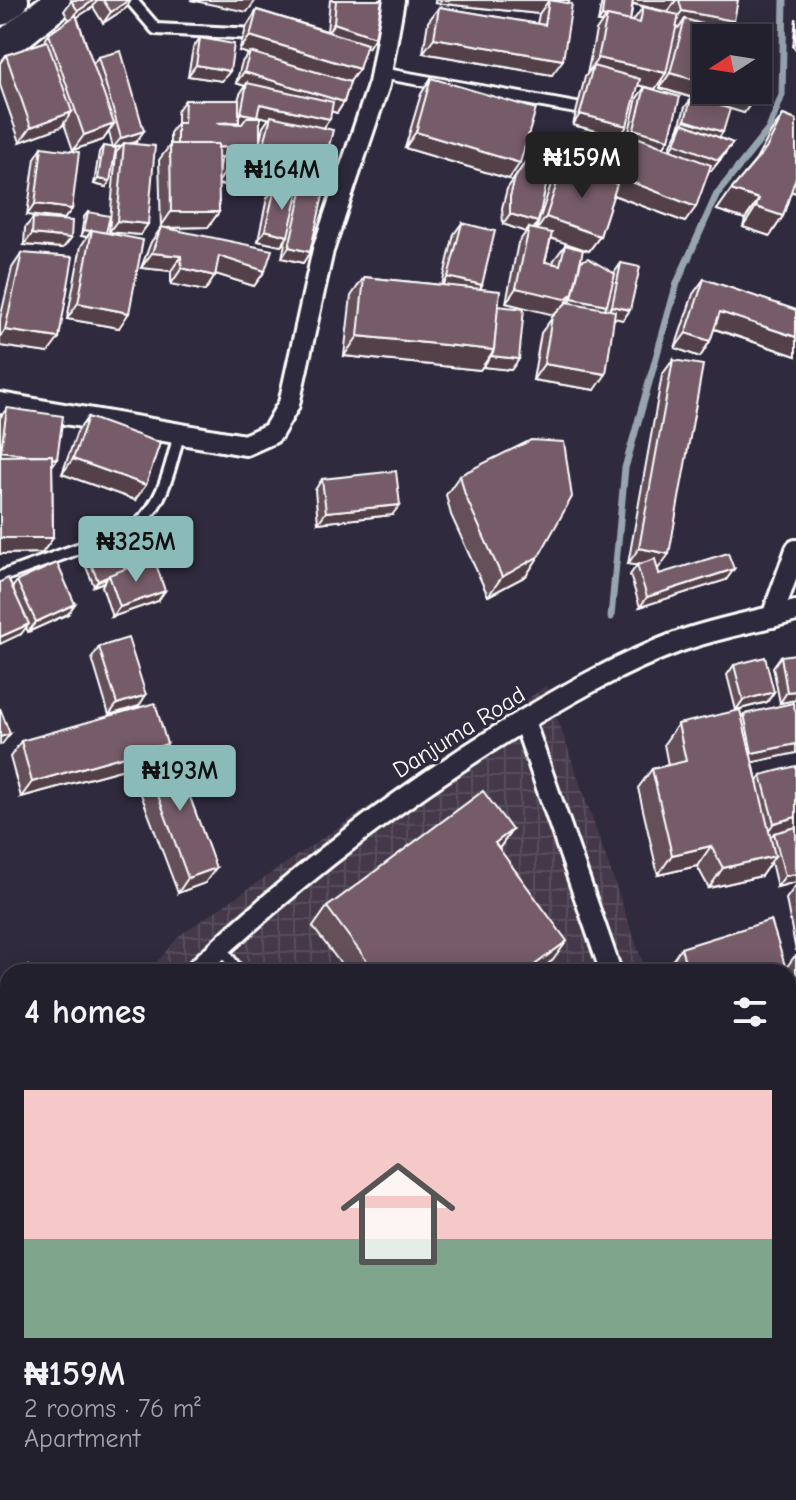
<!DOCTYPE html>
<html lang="en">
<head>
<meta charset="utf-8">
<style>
	:root { --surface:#23202e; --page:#2b2836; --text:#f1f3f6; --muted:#a3a3aa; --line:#403e4a; --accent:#8bbbb9 }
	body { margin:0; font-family:"Comic Neue",sans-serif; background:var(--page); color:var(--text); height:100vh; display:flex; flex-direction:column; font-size:30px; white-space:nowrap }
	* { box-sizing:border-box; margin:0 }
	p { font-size:26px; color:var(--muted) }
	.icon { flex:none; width:44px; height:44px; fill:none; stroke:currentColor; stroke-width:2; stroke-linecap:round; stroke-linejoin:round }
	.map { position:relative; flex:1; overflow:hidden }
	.details { position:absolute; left:0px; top:964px; width:796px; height:536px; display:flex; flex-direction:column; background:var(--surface); border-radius:24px 24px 0 0; box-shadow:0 4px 20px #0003,0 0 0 2px var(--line) }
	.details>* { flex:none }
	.needle { width:52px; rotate:258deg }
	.controls { position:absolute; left:692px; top:24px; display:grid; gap:16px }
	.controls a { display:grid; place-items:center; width:80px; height:80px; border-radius:0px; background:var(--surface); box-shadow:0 4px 20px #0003,0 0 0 2px var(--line); font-size:40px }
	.price { position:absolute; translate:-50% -68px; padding:0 18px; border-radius:8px; background:var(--accent); color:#111; font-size:26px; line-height:52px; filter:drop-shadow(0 2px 4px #0008) }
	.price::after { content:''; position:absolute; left:50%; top:48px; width:24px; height:18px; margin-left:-12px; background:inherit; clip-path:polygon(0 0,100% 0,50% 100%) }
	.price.current { background:#222; color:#fff }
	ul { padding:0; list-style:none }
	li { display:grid; align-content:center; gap:16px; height:424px; padding:0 24px }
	li span { display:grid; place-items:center; height:248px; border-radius:0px; color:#555 }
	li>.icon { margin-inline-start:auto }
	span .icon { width:144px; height:144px; fill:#fffc; stroke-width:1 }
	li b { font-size:34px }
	h2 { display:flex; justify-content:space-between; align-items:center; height:96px; padding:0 24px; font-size:34px }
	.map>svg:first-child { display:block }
</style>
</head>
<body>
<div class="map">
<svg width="796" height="1500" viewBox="0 0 796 1500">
	<defs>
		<pattern id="industrial-grid" width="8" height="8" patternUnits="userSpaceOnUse" patternTransform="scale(2)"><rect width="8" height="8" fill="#44394a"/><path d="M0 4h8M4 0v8" fill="none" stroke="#574d5c"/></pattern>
	</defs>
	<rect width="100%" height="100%" fill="#2f2a3d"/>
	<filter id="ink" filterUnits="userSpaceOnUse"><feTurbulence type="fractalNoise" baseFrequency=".0125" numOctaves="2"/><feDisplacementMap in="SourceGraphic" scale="16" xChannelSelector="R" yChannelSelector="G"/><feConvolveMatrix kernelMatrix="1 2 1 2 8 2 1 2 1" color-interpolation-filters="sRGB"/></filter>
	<g filter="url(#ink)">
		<g fill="url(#industrial-grid)">
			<polygon points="546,686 646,972 148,972 180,935"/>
			<polygon points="8,1134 8,1492 788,1492 788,1379 796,1402 796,1500 0,1500 0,1143"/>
		</g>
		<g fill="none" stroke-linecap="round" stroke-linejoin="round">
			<polyline stroke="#97a5b0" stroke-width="7" points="611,617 625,468 677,283 717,194 769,129 782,95 784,0"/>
			<defs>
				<g id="service">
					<polyline points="131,0 156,29 256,34"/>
					<polyline points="381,73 576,108"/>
					<path d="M0,577l133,-48c30,-23 37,-60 46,-95"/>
					<polyline points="220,947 239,972"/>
					<polyline points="788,1376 796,1373"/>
				</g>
				<g id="minor">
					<polyline points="0,403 245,445 272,433 289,404 323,250 379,84 394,0"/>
					<polyline points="772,617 796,550"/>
					<polyline points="524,721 611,972"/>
					<path d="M194,972c97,-92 203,-174 317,-244 54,-33 108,-64 167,-86 38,-14 79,-21 118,-31"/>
					<polyline points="0,1169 8,1159"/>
					<polyline points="788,1484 793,1500"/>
				</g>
				<g id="primary">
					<polyline points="0,10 13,0"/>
					<polyline points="0,49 61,0"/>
				</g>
			</defs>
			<use href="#service" stroke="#fff" stroke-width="16"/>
			<use href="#minor" stroke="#fff" stroke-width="26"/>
			<use href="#primary" stroke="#fff" stroke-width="36"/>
			<use href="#service" stroke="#2f2a3d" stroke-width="10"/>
			<use href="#minor" stroke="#2f2a3d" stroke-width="20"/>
			<use href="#primary" stroke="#2f2a3d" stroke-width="30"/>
		</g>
		<g fill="#654f59" stroke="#fff" stroke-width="2" fill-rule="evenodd">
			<polygon points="72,0 131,0 126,8 103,23 93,7 77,17 93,64 98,57 136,142 131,143 148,224 140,235 109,232 116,153 121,146 114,148 110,181 106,187 94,184 99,152 103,146 113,148 109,132 103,140 73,150 64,124 61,127 20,142 0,85 0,63 6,55 44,42 49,34 69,20 64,11"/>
			<path d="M330,0h52l-14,48 -2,-1 -16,35 -6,20 -7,11 -6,-2 -7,17 -3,40 -18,95 -21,-5 4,-20 -5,8 -23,-5 9,-43 4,-5 -53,-8 1,27 -11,15 -43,1 100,43 -11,15 -38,-12 -11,17 -34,-7v-13l-30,-3 10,-26 10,-14 -2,-68 11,-15v-12l7,-10v-12l8,-11h53l2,-6 5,-8 -9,-3 6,-21 6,-8 -9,-3 8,-25 10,-16 70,21zM257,116l12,2 -6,9 -3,14zM218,158h4l-2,3 -2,14zM293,169l11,1 -4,6 -3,17 -11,-3 4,-6z"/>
			<polygon points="435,0 570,0 568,3 552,75 423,53 428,22 439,7 537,24 539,14 435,3"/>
			<path d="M602,0h136l-11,31 28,66 -11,16 -19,-6 -6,31 6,16 -14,17 -2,-1 -24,52 -72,-27 -13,41 -11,15 -38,-13 -6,24 8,2 1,-4 11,-15 15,18 34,10 7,-10 9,47 -7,10 -9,-2 -19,72 -62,-10 8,-47 14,-19 -49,-11 12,-60 8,-11 -23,-8 -1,-16 5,-19 21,-31 6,71 2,1 16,-49 11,-16 49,17 11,-31 8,-10 -4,-1 10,-42 8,-11 18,60 6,2 9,-18 7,-24 7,-9 -32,-10 2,-9 -7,10 -17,-4 -18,52 -47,-12 12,-48 2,-3 9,-43 6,-9h-4zM633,4l35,9 -25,-6 -10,14h-3z"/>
			<polygon points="796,18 796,50 793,47"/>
			<polygon points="200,38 230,71 222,81 188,76 193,48"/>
			<polygon points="431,78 509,179 405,148 421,94"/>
			<polygon points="783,115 796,120 796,193 791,191 783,216 770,236 743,227 745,219 717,210 731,190 756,160 770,134"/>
			<polygon points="42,147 72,209 64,219 27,215 35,158"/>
			<polygon points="88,212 106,233 119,328 67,319 81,246 87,237 81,236 84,217"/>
			<polygon points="33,218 71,238 63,248 24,245 25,228"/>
			<polygon points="462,223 482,285 480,289 498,306 519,359 511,370 483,367 483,365 480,370 344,356 351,296 364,277 442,285 454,234"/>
			<polygon points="22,253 48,353 0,346 0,319 12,268"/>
			<polygon points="704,279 796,310 796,356 714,329 710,341 700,357 675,348 693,294"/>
			<polygon points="673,360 658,569 659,574 734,569 726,580 640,607 630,575 637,565 628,564 662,375"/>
			<polygon points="7,408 57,459 52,466 53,538 42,553 0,554 0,418"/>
			<polygon points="88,417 135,500 62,474 77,432"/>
			<polygon points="460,475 539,556 526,576 488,596 451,515 446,495"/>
			<polygon points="322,479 392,515 318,523 315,490"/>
			<polygon points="120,547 139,563 125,568 158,601 112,617 102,586 104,582 94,586 86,567 90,562 117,550"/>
			<polygon points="17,581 68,614 28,632 26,627 21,634 12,588"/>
			<polygon points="99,647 139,706 109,715 92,658"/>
			<polygon points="781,656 796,700 780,703 773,667"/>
			<polygon points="734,665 774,692 767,702 736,710 727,675"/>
			<polygon points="744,714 796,753 753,762 757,781 761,775 796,882 777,887 771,862 761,876 709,888 697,866 658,875 638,788 652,769 668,765 664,744 678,724 742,717"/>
			<polygon points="21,741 162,751 205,883 178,893 133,773 139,765 21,797 10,757"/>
			<polygon points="512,830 499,849 553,960 537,972 347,972 313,927 327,907"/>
			<polygon points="796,885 796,951 786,899"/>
			<polygon points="681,948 786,968 794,957 796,956 796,1069 788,1071 788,1010 793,1008 788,990 788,972 673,972 670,964"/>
			<polygon points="8,982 8,1075 0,1079 0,989"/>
			<polygon points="8,1212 8,1250 0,1232 0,1223"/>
			<polygon points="670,1492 726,1492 715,1497 714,1494 712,1497 705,1500 701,1500 700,1497 698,1500 674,1500"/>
		</g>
		<g fill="#524049" stroke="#fff" stroke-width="2">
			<polygon points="94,0 97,0 93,7 71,21 78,11"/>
			<polygon points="129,0 131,0 126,8 103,23 111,12"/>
			<polygon points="190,0 256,0 247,12"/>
			<polygon points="437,0 549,0 539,14 435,3"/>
			<polygon points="623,0 676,0 668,12 622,1"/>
			<polygon points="682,11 734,21 723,37 685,19 679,28 671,26"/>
			<polygon points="602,16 606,17 602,22 598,22"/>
			<polygon points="334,23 375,37 368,48 327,34"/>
			<polygon points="250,36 359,69 348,84 239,51"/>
			<polygon points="434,38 563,60 552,75 423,53"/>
			<polygon points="598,58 666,73 655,89 591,75 593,66 587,74"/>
			<polygon points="196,65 230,71 222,81 188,76"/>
			<polygon points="244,72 344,102 337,113 247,86 247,83 245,86 236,83"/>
			<polygon points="670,73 706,83 706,90 730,90 755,97 744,113 660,88"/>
			<polygon points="260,104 330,119 322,130 253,115"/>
			<polygon points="72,112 61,127 20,142 31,127"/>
			<polygon points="241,113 257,116 250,127 216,123 234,122"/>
			<polygon points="580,114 627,126 620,137 573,125"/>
			<polygon points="685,120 723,132 715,143 683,123 677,131"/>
			<polygon points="114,124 103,140 73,150 84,135"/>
			<polygon points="634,129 669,139 662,149 634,136 631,141 627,140"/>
			<polygon points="144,131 136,142 123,145 124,143 121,146 113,148 121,138"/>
			<polygon points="416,132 520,163 509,179 405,148"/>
			<polygon points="675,143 733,143 711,171 668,154"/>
			<polygon points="578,145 618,157 614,162 575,150"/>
			<polygon points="177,147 260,148 252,158 228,151 222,158 170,157"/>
			<polygon points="262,152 325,162 318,172 308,165 304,170 255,163"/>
			<polygon points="796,173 796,193 785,189"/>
			<polygon points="224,174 290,184 283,195 275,188 271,193 217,184"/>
			<polygon points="619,177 696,207 685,222 608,193"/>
			<polygon points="98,179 110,181 106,187 94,184"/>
			<polygon points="731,190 759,199 745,219 717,210"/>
			<polygon points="35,204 72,209 64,219 27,215"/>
			<polygon points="756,207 783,216 770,236 743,227"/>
			<polygon points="171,212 219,212 208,227 160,228"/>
			<polygon points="510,214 538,222 531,233 529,228 526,232 503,224"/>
			<polygon points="546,217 600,236 589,251 535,233"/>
			<polygon points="117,221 148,224 140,235 109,232"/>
			<polygon points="84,230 91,231 87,237 81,236"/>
			<polygon points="265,230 288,236 281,246 258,241"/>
			<polygon points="32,234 71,238 63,248 24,245"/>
			<polygon points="289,247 310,252 303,263 282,258"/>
			<polygon points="152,253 181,256 171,271 141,268"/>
			<polygon points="219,256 265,271 254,286 209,272"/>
			<polygon points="182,268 215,276 205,291 171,284"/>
			<polygon points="448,277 482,285 475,296 441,288"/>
			<polygon points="516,288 573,293 562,308 554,315 506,303"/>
			<polygon points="572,298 607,305 600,316 565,309"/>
			<polygon points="78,303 129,313 119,328 67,319"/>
			<polygon points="612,306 630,310 623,320 605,316"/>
			<polygon points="720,312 796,337 796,356 709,327"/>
			<polygon points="5,330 59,338 48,353 0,346 0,337"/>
			<polygon points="686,333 710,341 700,357 675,348"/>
			<polygon points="358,336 494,350 480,370 344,356"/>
			<polygon points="491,356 519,359 511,370 483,367"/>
			<polygon points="544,364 606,374 595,390 533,380"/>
			<polygon points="1,451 57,459 49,470 0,463"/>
			<polygon points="73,459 146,485 135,500 62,474"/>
			<polygon points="400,505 392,515 318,523 326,512"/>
			<polygon points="0,538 53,538 42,553 0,554"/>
			<polygon points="639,548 669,554 658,569 628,564"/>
			<polygon points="539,556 526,576 488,596 502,577"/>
			<polygon points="142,557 139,563 123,569 127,564"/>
			<polygon points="734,569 726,580 640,607 647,597"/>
			<polygon points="108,577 104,582 94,586 98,581"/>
			<polygon points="165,591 158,601 112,617 120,607"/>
			<polygon points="75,604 68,614 28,632 36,622"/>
			<polygon points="29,624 21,634 0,644 0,637"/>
			<polygon points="796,691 796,700 780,703 787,692"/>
			<polygon points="774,692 767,702 736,710 743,700"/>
			<polygon points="146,695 139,706 109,715 117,704"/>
			<polygon points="10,734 2,744 0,745 0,737"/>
			<polygon points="167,744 156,760 144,757 139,765 21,797 32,782"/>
			<polygon points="796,744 796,753 745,764 752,753"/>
			<polygon points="796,817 796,829 774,833 772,836 763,838 774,823"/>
			<polygon points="512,830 498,850 495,843"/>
			<polygon points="711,846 697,866 658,875 672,855"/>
			<polygon points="775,856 761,876 709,888 723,868"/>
			<polygon points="216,868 205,883 178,893 188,878"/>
			<polygon points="796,874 796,882 777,887 785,876"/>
			<polygon points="567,941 553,960 537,972 525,972"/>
			<polygon points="796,1058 796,1069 788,1071 788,1069"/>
			<polygon points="8,1064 8,1075 0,1079 0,1068"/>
			<polygon points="796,1181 788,1192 788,1184"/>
			<polygon points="716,1492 712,1497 703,1500 706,1496"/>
			<polygon points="719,1492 726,1492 715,1497"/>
			<polygon points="703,1493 698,1500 691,1500 693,1497"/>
		</g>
		<g fill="#755c68" stroke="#fff" stroke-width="2">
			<polygon points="71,0 94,0 78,11"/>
			<polygon points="103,0 129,0 111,12"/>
			<polygon points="336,0 382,0 375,37 334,23"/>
			<polygon points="549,0 572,4 563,60 434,38 439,7 545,25"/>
			<polygon points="604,0 633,0 630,21 607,16 606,17 602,16"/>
			<polygon points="679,0 738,0 734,21 682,11"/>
			<polygon points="643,7 679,15 666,73 598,58 607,16 640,23"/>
			<polygon points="257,10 367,44 359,69 250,36"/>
			<polygon points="76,15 114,124 84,135 49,34"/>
			<polygon points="685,19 750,38 706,38 706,83 670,73"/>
			<polygon points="200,38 234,44 230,71 196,65"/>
			<polygon points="758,40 769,44 758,85"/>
			<polygon points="47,41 72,112 31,127 6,55"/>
			<polygon points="121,51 144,131 121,138 98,57"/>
			<polygon points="250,52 350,82 344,102 244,72"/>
			<polygon points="593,66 640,79 627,126 580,114"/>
			<polygon points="431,78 536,109 520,163 416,132"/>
			<polygon points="247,83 333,102 330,119 260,104 257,116 241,113"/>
			<polygon points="645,87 680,97 669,139 634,129"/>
			<polygon points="730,90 757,90 755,97"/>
			<polygon points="692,96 730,109 723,132 685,120"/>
			<polygon points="185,100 239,100 239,122 216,123 242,124 247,117 260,117 260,148 218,147 218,144 177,144 177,123 184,123"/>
			<polygon points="783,115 796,120 796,177 783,216 756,207 759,199 731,190 766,149"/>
			<polygon points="271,116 333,130 325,162 262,152"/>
			<polygon points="683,123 733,143 718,160 675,143"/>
			<polygon points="583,132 622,144 618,157 578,145"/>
			<polygon points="634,136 711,165 696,207 619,177"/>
			<polygon points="124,143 155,146 148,224 117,221"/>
			<polygon points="170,144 218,144 219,212 171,212"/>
			<polygon points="103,146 116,148 110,181 98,179"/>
			<polygon points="42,147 79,152 72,209 35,204"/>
			<polygon points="228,151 294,161 290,184 224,174"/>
			<polygon points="528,158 551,164 538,222 510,214 510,197 515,178"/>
			<polygon points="308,165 329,170 310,252 289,247"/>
			<polygon points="563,165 617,184 600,236 546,217"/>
			<polygon points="275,188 298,193 288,236 265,230"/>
			<polygon points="88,212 110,216 106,233 84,230"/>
			<polygon points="33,218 72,221 71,238 32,234"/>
			<polygon points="462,223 495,231 482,285 448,277"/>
			<polygon points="161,227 272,250 265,271 219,256 215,276 182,268 181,256 152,253"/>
			<polygon points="529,228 552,233 545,262 560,265 565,245 583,250 573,293 565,299 516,288"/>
			<polygon points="92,230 143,240 129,313 78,303"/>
			<polygon points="22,253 73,257 59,338 5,330"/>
			<polygon points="588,258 615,274 607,305 572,298 581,261"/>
			<polygon points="621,263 640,267 630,310 612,306"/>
			<polygon points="364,277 500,291 494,350 358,336"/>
			<polygon points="704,279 796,310 796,337 720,312 710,341 686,333"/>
			<polygon points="567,302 615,311 606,374 544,364 552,317"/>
			<polygon points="498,306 524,309 519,359 491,356 494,350"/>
			<polygon points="673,360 703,365 669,554 639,548"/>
			<polygon points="7,408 63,416 57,459 52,458 52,455 28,455 1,451"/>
			<polygon points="88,417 160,443 146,485 73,459"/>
			<polygon points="531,440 564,442 572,497 539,556 502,577 465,495 460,475"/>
			<polygon points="52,455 53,538 0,538 0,456"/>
			<polygon points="396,471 400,505 326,512 322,479"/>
			<polygon points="136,540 142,557 127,564 120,547"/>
			<polygon points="117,550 125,569 98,581 90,562"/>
			<polygon points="728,553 734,569 647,597 637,565 655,559 659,574"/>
			<polygon points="57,563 75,604 36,622 17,581"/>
			<polygon points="141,563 144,568 156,564 165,591 120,607 109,575"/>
			<polygon points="8,578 29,624 0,637 0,582"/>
			<polygon points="128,638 146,695 117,704 99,647"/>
			<polygon points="796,654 796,691 787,692 781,656"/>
			<polygon points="765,657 774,692 743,700 734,665"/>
			<polygon points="155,703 167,744 32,782 21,741"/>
			<polygon points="793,703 796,713 796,744 752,753 744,714"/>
			<polygon points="0,708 10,734 0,737"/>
			<polygon points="740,710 775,856 723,868 711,846 672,855 652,769 686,761 678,724"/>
			<polygon points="172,748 216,868 188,878 144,757"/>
			<polygon points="796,766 796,817 774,823 761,775"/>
			<polygon points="483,791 512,830 495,843 567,941 525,972 375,972 327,907"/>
			<polygon points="796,827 796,874 785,876 774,833"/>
			<polygon points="771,920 787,972 688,972 681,948"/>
			<polygon points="28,966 33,972 21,972"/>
			<polygon points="8,982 8,1014 0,1004 0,989"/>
			<polygon points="796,1008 796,1050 788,1019 788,1010"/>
			<polygon points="0,1020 8,1034 8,1064 0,1068"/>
			<polygon points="788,1158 796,1181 788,1184"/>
			<polygon points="683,1492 703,1492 703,1493 693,1497 694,1500 686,1500"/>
			<polygon points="704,1492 715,1492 706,1496"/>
		</g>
	</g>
	<g text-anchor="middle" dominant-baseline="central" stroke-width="7" stroke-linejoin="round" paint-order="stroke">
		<g font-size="24" fill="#fff" stroke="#2f2a3d">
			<text transform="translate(459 732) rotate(-32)">Danjuma Road</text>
		</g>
	</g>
</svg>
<div class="controls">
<a><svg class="needle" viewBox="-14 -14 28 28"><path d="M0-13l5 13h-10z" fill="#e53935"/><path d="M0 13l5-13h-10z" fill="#a3a3aa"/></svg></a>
</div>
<b class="price current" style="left:582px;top:200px">₦159M</b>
<b class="price" style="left:282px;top:212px">₦164M</b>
<b class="price" style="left:136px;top:584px">₦325M</b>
<b class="price" style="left:180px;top:813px">₦193M</b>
<section class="details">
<h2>4 homes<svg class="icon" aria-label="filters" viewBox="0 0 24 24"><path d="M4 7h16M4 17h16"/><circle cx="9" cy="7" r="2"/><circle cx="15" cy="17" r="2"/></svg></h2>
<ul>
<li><span style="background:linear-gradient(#f6c9c9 60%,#7fa58c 0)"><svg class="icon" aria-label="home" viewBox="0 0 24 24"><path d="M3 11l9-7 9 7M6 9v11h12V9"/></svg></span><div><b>₦159M</b><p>2 rooms · 76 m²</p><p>Apartment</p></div></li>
</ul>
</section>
</div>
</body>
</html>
